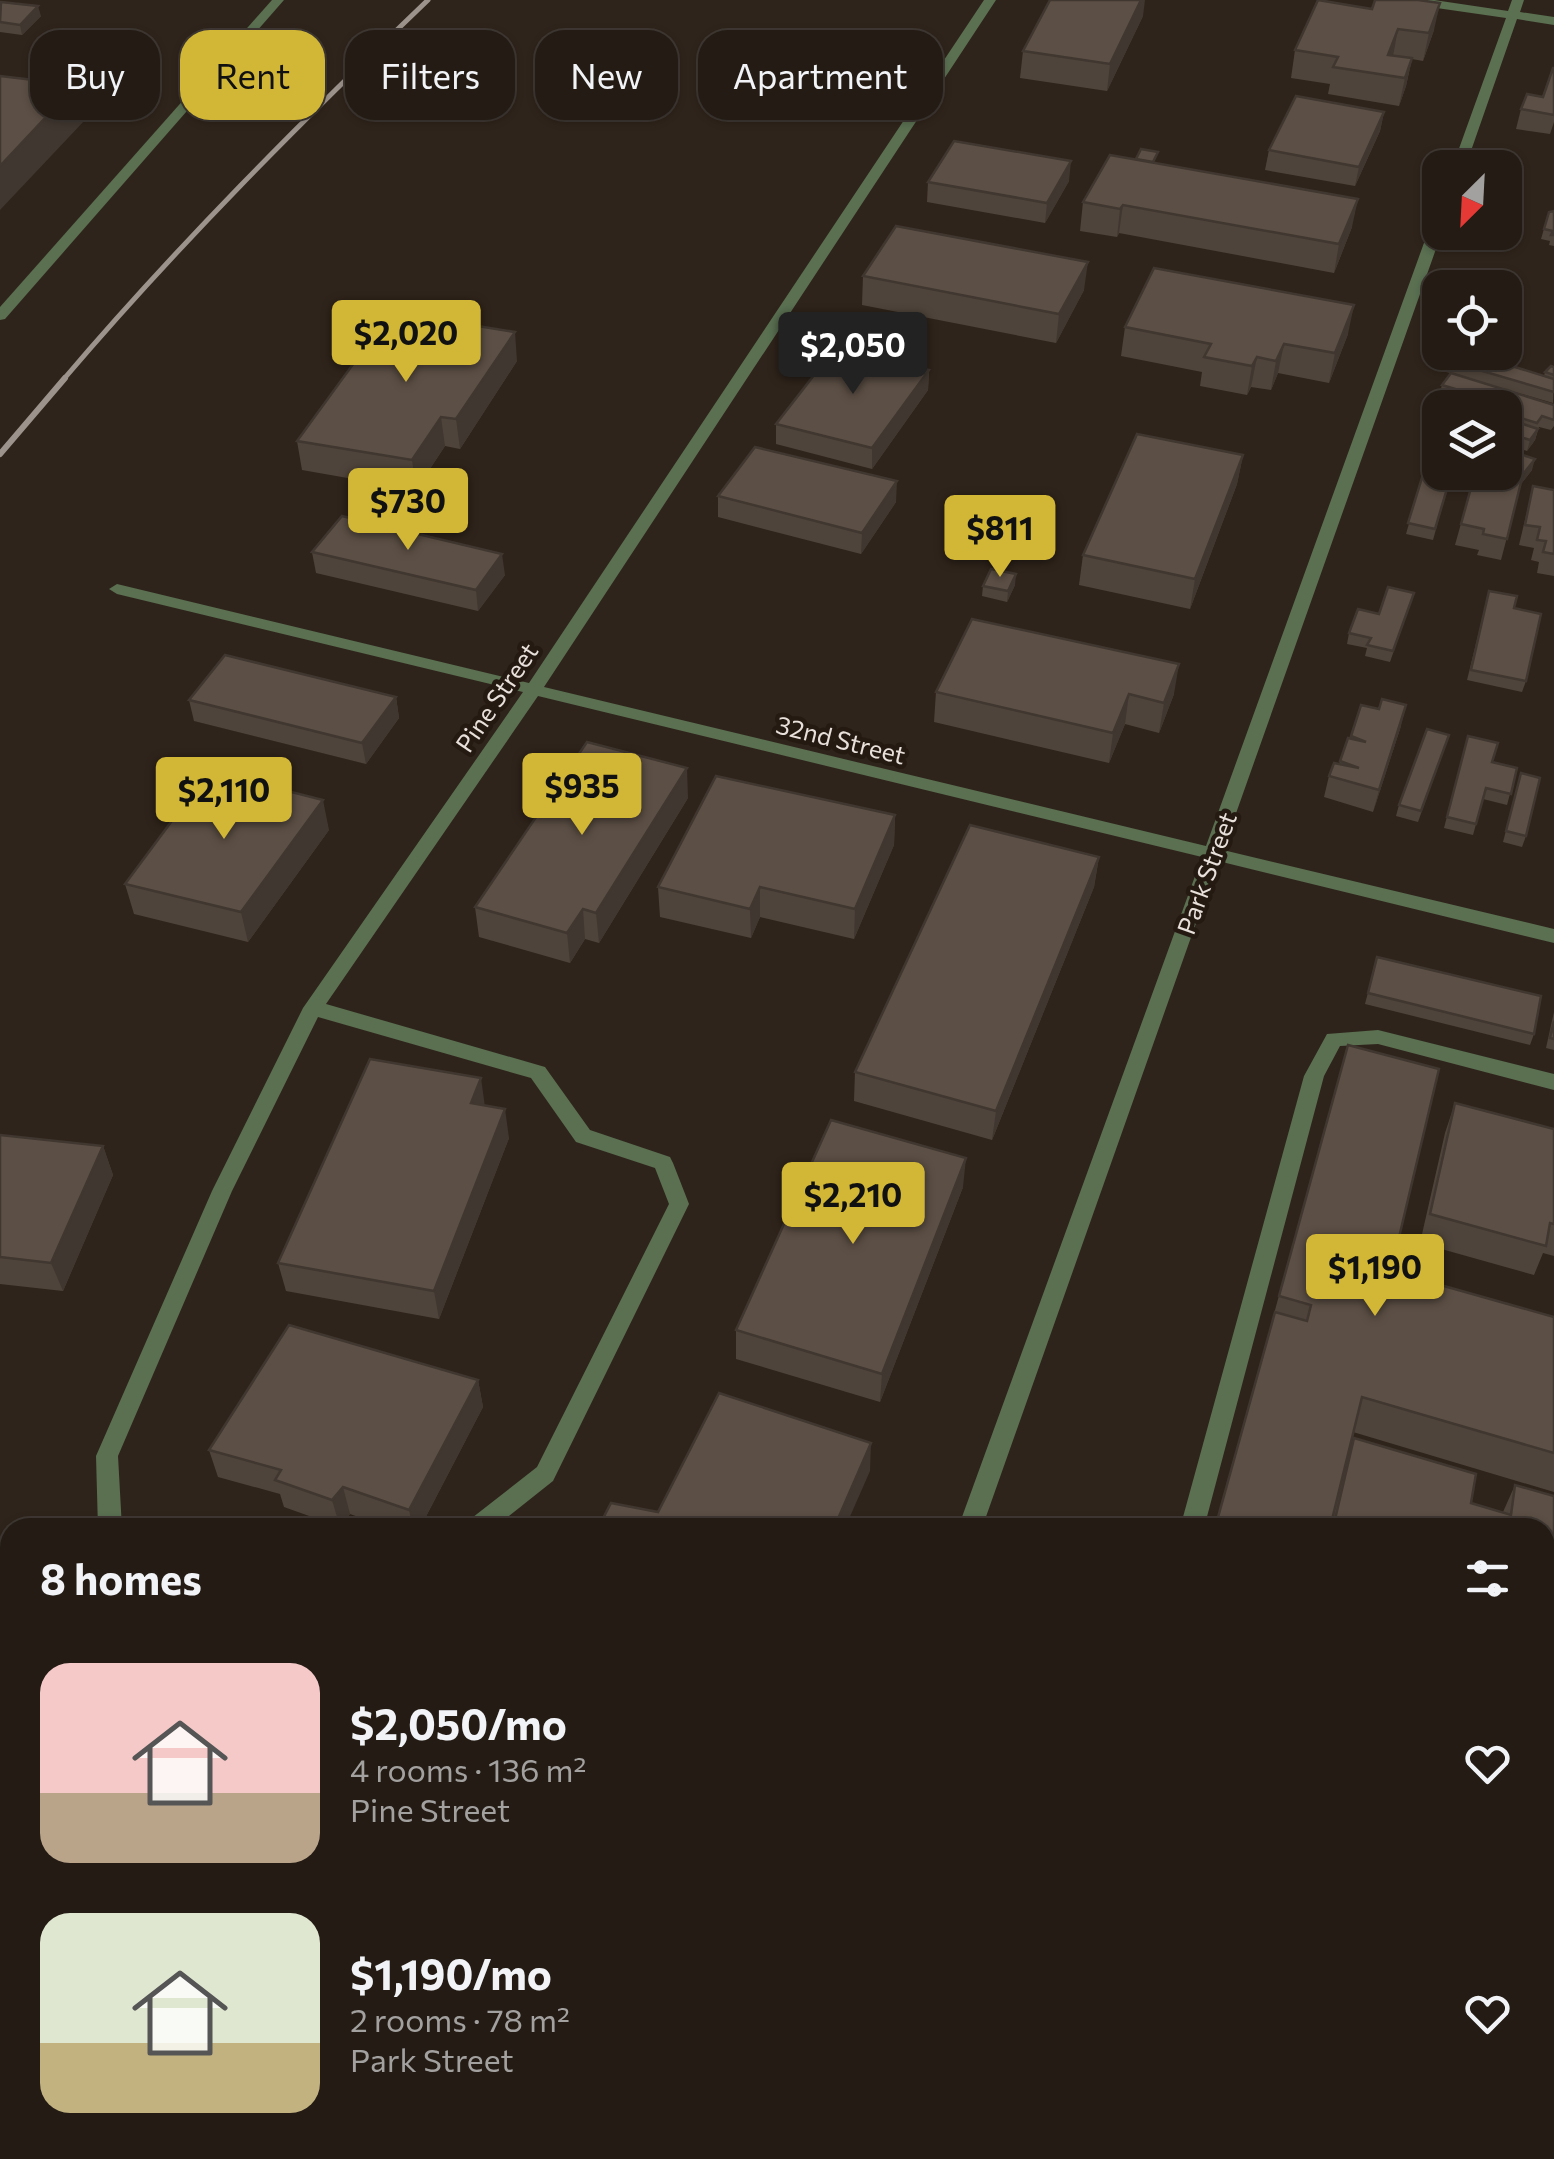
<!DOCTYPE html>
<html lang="en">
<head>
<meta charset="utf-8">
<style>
	:root { --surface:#231b14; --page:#2b241d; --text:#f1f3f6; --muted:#a3a1a0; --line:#403934; --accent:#d2b736 }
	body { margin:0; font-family:Commissioner,sans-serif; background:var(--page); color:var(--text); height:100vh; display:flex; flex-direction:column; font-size:38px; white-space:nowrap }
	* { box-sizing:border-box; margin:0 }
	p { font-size:32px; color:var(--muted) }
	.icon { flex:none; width:55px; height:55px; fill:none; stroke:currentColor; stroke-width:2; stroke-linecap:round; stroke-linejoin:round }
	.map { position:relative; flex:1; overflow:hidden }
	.drawer { position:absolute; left:0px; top:1518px; width:1555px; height:642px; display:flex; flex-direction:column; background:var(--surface); border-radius:30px 30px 0 0; box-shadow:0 2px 8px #0004,0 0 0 2px var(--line) }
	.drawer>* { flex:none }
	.top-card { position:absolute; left:30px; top:30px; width:1000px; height:90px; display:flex; gap:20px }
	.needle { width:65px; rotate:204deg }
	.tools { position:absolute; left:1422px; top:150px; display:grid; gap:20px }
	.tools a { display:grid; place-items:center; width:100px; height:100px; border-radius:20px; background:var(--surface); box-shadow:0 2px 8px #0004,0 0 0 2px var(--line); font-size:50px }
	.price { position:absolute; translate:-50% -85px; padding:0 22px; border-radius:10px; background:var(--accent); color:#111; font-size:32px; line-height:65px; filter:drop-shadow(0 2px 5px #0008) }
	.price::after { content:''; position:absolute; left:50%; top:60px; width:30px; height:22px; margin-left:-15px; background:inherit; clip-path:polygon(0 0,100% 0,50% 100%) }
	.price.active { background:#222; color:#fff }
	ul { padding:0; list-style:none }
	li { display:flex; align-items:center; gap:30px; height:250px; padding:0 40px }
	li span { display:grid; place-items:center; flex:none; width:280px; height:200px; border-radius:30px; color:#555 }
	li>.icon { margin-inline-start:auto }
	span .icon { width:120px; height:120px; fill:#fffc; stroke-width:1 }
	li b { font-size:42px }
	h2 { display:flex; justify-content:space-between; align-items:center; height:120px; padding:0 40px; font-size:42px }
	.chip { padding:0 35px; border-radius:30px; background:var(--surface); box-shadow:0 2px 8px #0004,0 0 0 2px var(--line); font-size:35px; line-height:90px }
	.chip.active { background:var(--accent); color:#111 }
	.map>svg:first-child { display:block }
</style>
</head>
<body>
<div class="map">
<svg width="1554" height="2159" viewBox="0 0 1554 2159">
	<rect width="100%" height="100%" fill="#2f241b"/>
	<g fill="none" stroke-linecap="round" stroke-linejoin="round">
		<g fill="#5a7051" fill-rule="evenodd">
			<polygon points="1378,1030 1554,1074 1554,1090 1378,1044 1340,1046 1324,1076 1204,1528 1180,1528 1304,1076 1327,1034"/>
			<polygon points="1545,1818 1554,1820 1554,1844 1545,1842"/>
		</g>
		<g fill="#5a7051" fill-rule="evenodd">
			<polygon points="272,0 284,0 5,319 0,320 0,307"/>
			<polygon points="984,0 996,0 544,687 1206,846 1433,218 1440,214 1442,232 1223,850 1554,929 1554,943 1218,861 982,1528 958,1528 1202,857 538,696 326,1004 545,1067 590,1130 670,1157 673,1163 689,1204 553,1481 494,1528 465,1528 468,1521 537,1467 669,1204 655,1168 576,1142 531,1078 318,1017 232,1191 118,1456 122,1528 98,1528 96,1456 212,1191 303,1008 523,692 117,594 109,589 117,584 529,683"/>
			<polygon points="1403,0 1434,0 1508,11 1512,0 1524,0 1520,12 1554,17 1554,25 1517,19 1465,168 1452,168 1506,18 1409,4"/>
			<polygon points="733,2150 761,2150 758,2159 730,2159"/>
		</g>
		<path stroke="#9c938c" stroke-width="5" d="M63,380c114,-134 238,-258 365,-380"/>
		<polyline stroke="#9c938c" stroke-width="6" points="0,454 65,378"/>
	</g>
	<g fill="#4f443b">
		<polygon points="1318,0 1434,30 1423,61 1412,59 1406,86 1399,106 1328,94 1330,84 1291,78 1295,50"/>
		<polygon points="0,3 41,16 22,35 0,32"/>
		<polygon points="1143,16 1107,91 1020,78 1023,51"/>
		<polygon points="1554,68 1554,122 1550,134 1516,129 1521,109 1543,97"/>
		<polygon points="1384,112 1380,131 1355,186 1265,170 1269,150"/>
		<polygon points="1156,163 1352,227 1334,273 1119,233 1117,237 1080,231 1083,202"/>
		<polygon points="1069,181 1045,223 927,202 928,182"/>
		<polygon points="1554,211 1554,246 1549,245 1550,241 1541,239 1549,212"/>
		<polygon points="863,276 1084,290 1056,343 862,305"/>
		<polygon points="1125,327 1348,334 1329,383 1278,373 1271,390 1251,387 1247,395 1200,386 1202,372 1121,356"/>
		<polygon points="517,361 460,449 445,446 416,490 302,470 297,441"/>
		<polygon points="1448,361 1544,376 1545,372 1554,367 1553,403 1477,381 1554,405 1554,426 1551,430 1539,427 1535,440 1527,451 1505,444 1505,408 1478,408 1439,395 1442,385 1451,373 1446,372"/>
		<polygon points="929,370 928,390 872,469 776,444 776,424"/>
		<polygon points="1431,408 1440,408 1440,423 1429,419"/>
		<polygon points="1440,426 1440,455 1422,448 1425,438"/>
		<polygon points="1505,449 1532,470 1521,484 1501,560 1477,555 1479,550 1455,545 1474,477 1498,481 1500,476 1489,472 1505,472"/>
		<polygon points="1243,455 1237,484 1190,609 1079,585 1083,555"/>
		<polygon points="1425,468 1452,472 1433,540 1406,534"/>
		<polygon points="1533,486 1554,490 1554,576 1537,573 1539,562 1531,560 1534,548 1519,545"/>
		<polygon points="718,496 896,502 861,554 718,517"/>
		<polygon points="312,552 505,575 478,611 316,573"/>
		<polygon points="1015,585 1007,602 982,596 983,586"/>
		<polygon points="1489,591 1514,608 1526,681 1522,692 1467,680"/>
		<polygon points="1414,593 1390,662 1365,656 1367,648 1347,644 1349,633"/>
		<polygon points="936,692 1174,694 1159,733 1125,724 1109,763 934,722"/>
		<polygon points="396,697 399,718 366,764 194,721 189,700"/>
		<polygon points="1401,726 1373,812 1324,797 1329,776 1339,764 1348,738 1350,738 1351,736"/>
		<polygon points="1449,735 1418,822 1396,816 1399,805"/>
		<polygon points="1468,736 1492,762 1517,768 1507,805 1483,799 1473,835 1444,828"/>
		<polygon points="1521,773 1526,836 1522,847 1503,842"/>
		<polygon points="688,798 599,943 585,939 570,963 479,937 475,907"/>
		<polygon points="895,815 894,845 854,939 760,917 751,938 660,917 658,887"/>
		<polygon points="329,830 248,942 134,914 125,884"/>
		<polygon points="1099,857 1094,887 992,1140 854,1101 855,1072"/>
		<polygon points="1377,957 1534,1034 1530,1045 1365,1004"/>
		<polygon points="1554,1012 1554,1050 1546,1048"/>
		<polygon points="1348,1045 1391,1271 1554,1317 1554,1492 1353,1432 1346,1460 1354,1438 1471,1503 1503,1512 1515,1485 1554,1496 1554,1687 1545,1684 1545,1528 1215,1528"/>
		<polygon points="1455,1103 1554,1129 1554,1256 1543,1253 1534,1275 1420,1243 1445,1133"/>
		<polygon points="485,1105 509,1138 439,1319 286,1291 278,1263"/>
		<polygon points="0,1135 103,1146 113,1175 63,1291 0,1284"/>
		<polygon points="963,1187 880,1402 736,1359 736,1330"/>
		<polygon points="478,1380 483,1407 420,1528 389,1528 350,1514 340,1527 284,1507 280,1494 218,1477 209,1450"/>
		<polygon points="0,1646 10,1651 10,1862 0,1857"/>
		<polygon points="1545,1696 1554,1698 1554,1777 1545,1774"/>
		<polygon points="1545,1851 1554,1854 1554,1942 1545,1939"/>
	</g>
	<g fill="#403730">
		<polygon points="1141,0 1145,0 1143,16 1107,91 1110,64"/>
		<polygon points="1440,3 1434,30 1423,61 1429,33"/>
		<polygon points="38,6 41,16 22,35 20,25"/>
		<polygon points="1398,29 1393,56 1388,55"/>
		<polygon points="1412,58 1406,86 1399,106 1405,78"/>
		<polygon points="76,85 85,120 0,210 0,166"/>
		<polygon points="1384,112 1380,131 1355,186 1359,167"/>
		<polygon points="1071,161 1069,181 1045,223 1047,203"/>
		<polygon points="1358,199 1352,227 1334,273 1339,244"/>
		<polygon points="1123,205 1119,233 1117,237 1120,209"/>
		<polygon points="1088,262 1084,290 1056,343 1059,314"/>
		<polygon points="1354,305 1348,334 1329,383 1335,353"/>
		<polygon points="515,332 517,361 460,449 456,419"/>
		<polygon points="1284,344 1278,373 1271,390 1276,361"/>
		<polygon points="1257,357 1251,387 1247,395 1252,366"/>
		<polygon points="929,370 928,390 872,469 872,448"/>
		<polygon points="441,417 445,446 416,490 412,460"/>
		<polygon points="1538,429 1535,440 1527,451 1530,440"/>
		<polygon points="1243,455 1237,484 1190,609 1195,579"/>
		<polygon points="1535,459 1532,470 1521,484 1524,473"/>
		<polygon points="897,481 896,502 861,554 862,533"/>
		<polygon points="502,554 505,575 478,611 476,590"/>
		<polygon points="1016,574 1015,585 1007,602 1008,591"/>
		<polygon points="1179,664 1174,694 1159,733 1164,703"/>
		<polygon points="1129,694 1125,724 1109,763 1113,733"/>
		<polygon points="396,697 399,718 366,764 362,743"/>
		<polygon points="1406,705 1401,726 1373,812 1379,790"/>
		<polygon points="687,768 688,798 599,943 596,913"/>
		<polygon points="323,800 329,830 248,942 241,912"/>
		<polygon points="895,815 894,845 854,939 855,909"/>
		<polygon points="1099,857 1094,887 992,1140 996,1111"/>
		<polygon points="760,887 760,917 751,938 750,909"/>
		<polygon points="583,909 585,939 570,963 567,933"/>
		<polygon points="481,1078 485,1107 471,1103"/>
		<polygon points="505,1109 509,1138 439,1319 434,1291"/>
		<polygon points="103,1146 113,1175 63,1291 51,1263"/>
		<polygon points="966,1158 963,1187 880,1402 882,1374"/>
		<polygon points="478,1380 483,1407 420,1528 413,1528 409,1510"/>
		<polygon points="871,1443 870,1471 845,1528 834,1528"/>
		<polygon points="343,1487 350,1514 340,1527 332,1500"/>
		<polygon points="304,2150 318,2150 313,2159 300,2159"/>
		<polygon points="596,2150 604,2150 601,2159 593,2159"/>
	</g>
	<g fill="#5c4f45" stroke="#403730" stroke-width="2.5">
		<polygon points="1050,0 1141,0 1110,64 1023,51"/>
		<polygon points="1318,0 1372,9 1375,0 1418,0 1440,3 1429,33 1398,29 1388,55 1412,58 1405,78 1333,67 1338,57 1295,50"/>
		<polygon points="1,2 38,6 20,25 0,22"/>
		<polygon points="1553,68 1554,68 1554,115 1521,109 1527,94 1543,97"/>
		<polygon points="0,76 76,85 0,166"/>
		<polygon points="1296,96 1384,112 1359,167 1269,150"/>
		<polygon points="954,141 1071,161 1047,203 928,182"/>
		<polygon points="1141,149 1158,152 1153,162 1136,159"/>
		<polygon points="1110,155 1358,199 1339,244 1123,205 1120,209 1083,202"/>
		<polygon points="1554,211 1554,235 1551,235 1553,231 1544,229 1549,212"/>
		<polygon points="896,226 1088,262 1059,314 863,276"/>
		<polygon points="1154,268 1354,305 1335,353 1284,344 1276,361 1257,357 1252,366 1204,357 1211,344 1125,327"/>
		<polygon points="391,312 515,332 456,419 441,417 412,460 297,441"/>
		<polygon points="836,347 929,370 872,448 776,424"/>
		<polygon points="1455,352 1466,352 1554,379 1554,392 1448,361"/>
		<polygon points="1551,366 1554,367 1554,375 1545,372"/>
		<polygon points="1451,373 1554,405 1554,420 1542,416 1537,423 1505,413 1505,408 1495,408 1498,402 1442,385"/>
		<polygon points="1441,397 1472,408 1440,408 1440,411 1431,408"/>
		<polygon points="1505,418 1538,429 1530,440 1505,432"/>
		<polygon points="1437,424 1440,426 1440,443 1425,438"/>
		<polygon points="1137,434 1243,455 1195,579 1083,555"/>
		<polygon points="755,447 897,481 862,533 718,496"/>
		<polygon points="1505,449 1535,459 1524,473 1505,466"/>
		<polygon points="1425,468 1440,470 1440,472 1452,472 1435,529 1408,523"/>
		<polygon points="1505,470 1523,474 1507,539 1483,534 1484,529 1461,524 1474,477 1498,481 1501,472 1505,472"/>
		<polygon points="1533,486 1554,490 1554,554 1543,552 1546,541 1537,540 1540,527 1525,525"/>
		<polygon points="342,516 502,554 476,590 312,552"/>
		<polygon points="991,569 1016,574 1008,591 983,586"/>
		<polygon points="1388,587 1414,593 1393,651 1367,645 1371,638 1349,633 1358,609 1379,614"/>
		<polygon points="1489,591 1517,596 1514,608 1541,614 1526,681 1471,670"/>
		<polygon points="972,619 1179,664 1164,703 1129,694 1113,733 936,692"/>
		<polygon points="225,655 396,697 362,743 189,700"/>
		<polygon points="1382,699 1406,705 1379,790 1329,776 1334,763 1359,768 1340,761 1348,738 1366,742 1351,736 1361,705 1379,709"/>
		<polygon points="1427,729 1449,735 1421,811 1399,805"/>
		<polygon points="1468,736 1498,743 1492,762 1517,768 1511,794 1486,788 1476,824 1447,817"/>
		<polygon points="587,742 687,768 596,913 583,909 567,933 475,907"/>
		<polygon points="209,771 323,800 241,912 125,884"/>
		<polygon points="1521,773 1540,778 1526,836 1506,831"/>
		<polygon points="716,776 895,815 855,909 760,887 750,909 658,887"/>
		<polygon points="970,825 1099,857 996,1111 855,1072"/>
		<polygon points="1377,957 1541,996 1534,1034 1368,993"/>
		<polygon points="1554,1021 1554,1039 1550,1038"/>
		<polygon points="1348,1045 1439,1069 1391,1271 1554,1317 1554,1453 1362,1397 1330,1528 1215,1528 1275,1312 1307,1321 1311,1305 1279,1296"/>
		<polygon points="370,1059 481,1078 471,1103 505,1109 434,1291 278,1263"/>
		<polygon points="1455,1103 1554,1129 1554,1224 1550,1223 1546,1246 1430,1214"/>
		<polygon points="831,1120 966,1158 882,1374 736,1330"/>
		<polygon points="0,1135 103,1146 51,1263 0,1257"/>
		<polygon points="289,1325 478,1380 409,1510 343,1487 332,1500 275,1480 281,1470 209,1450"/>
		<polygon points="719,1393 871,1443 834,1528 598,1528 611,1503 658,1512"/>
		<polygon points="1354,1438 1476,1474 1471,1503 1511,1515 1515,1485 1554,1496 1554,1657 1545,1654 1545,1528 1333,1528"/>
		<polygon points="0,1646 10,1651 10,1851 0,1846"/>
		<polygon points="1545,1696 1554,1698 1554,1766 1545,1763"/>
		<polygon points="1545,1851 1554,1854 1554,1932 1545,1929"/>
		<polygon points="10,2050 10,2150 304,2150 300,2159 0,2159 0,2067"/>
		<polygon points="384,2150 596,2150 593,2159 381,2159"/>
	</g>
	<g text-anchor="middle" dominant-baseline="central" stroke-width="9" stroke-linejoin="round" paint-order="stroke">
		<g font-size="25" fill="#e8e0da" stroke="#251a12">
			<text transform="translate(496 697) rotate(-56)">Pine Street</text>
			<text transform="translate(841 739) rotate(14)">32nd Street</text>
			<text transform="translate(1206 873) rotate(-70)">Park Street</text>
		</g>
	</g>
</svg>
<div class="tools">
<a><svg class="needle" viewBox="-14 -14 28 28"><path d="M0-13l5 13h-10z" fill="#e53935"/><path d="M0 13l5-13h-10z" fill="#a3a1a0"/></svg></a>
<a><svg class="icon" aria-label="locate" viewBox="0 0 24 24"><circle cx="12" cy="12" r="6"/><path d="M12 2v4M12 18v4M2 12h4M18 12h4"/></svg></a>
<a><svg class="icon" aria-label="layers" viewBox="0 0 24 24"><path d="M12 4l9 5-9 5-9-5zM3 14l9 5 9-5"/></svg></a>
</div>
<b class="price" style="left:406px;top:385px">$2,020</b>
<b class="price active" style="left:853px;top:397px">$2,050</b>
<b class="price" style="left:408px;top:553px">$730</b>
<b class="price" style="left:1000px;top:580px">$811</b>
<b class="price" style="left:582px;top:838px">$935</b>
<b class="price" style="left:224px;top:842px">$2,110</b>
<b class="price" style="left:853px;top:1247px">$2,210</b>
<b class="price" style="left:1375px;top:1319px">$1,190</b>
<div class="top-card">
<a class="chip">Buy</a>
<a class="chip active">Rent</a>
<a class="chip">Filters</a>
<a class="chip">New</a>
<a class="chip">Apartment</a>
</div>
<section class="drawer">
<h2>8 homes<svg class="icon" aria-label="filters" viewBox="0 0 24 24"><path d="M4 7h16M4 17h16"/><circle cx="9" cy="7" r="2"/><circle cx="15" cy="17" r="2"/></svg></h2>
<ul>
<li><span style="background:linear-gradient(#f6c9c9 65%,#b9a48a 0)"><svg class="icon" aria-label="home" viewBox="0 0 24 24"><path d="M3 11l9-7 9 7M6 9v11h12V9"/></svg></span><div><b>$2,050/mo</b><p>4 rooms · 136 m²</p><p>Pine Street</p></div><svg class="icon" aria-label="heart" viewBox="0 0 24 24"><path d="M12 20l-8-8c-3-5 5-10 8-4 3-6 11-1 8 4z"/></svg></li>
<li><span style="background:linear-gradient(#dfe7d0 65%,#c2b280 0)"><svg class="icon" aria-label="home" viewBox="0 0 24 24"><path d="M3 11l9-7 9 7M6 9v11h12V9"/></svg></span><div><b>$1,190/mo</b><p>2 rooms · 78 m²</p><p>Park Street</p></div><svg class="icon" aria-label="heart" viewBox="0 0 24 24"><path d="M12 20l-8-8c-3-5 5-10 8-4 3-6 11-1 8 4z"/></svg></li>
</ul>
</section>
</div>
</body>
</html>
